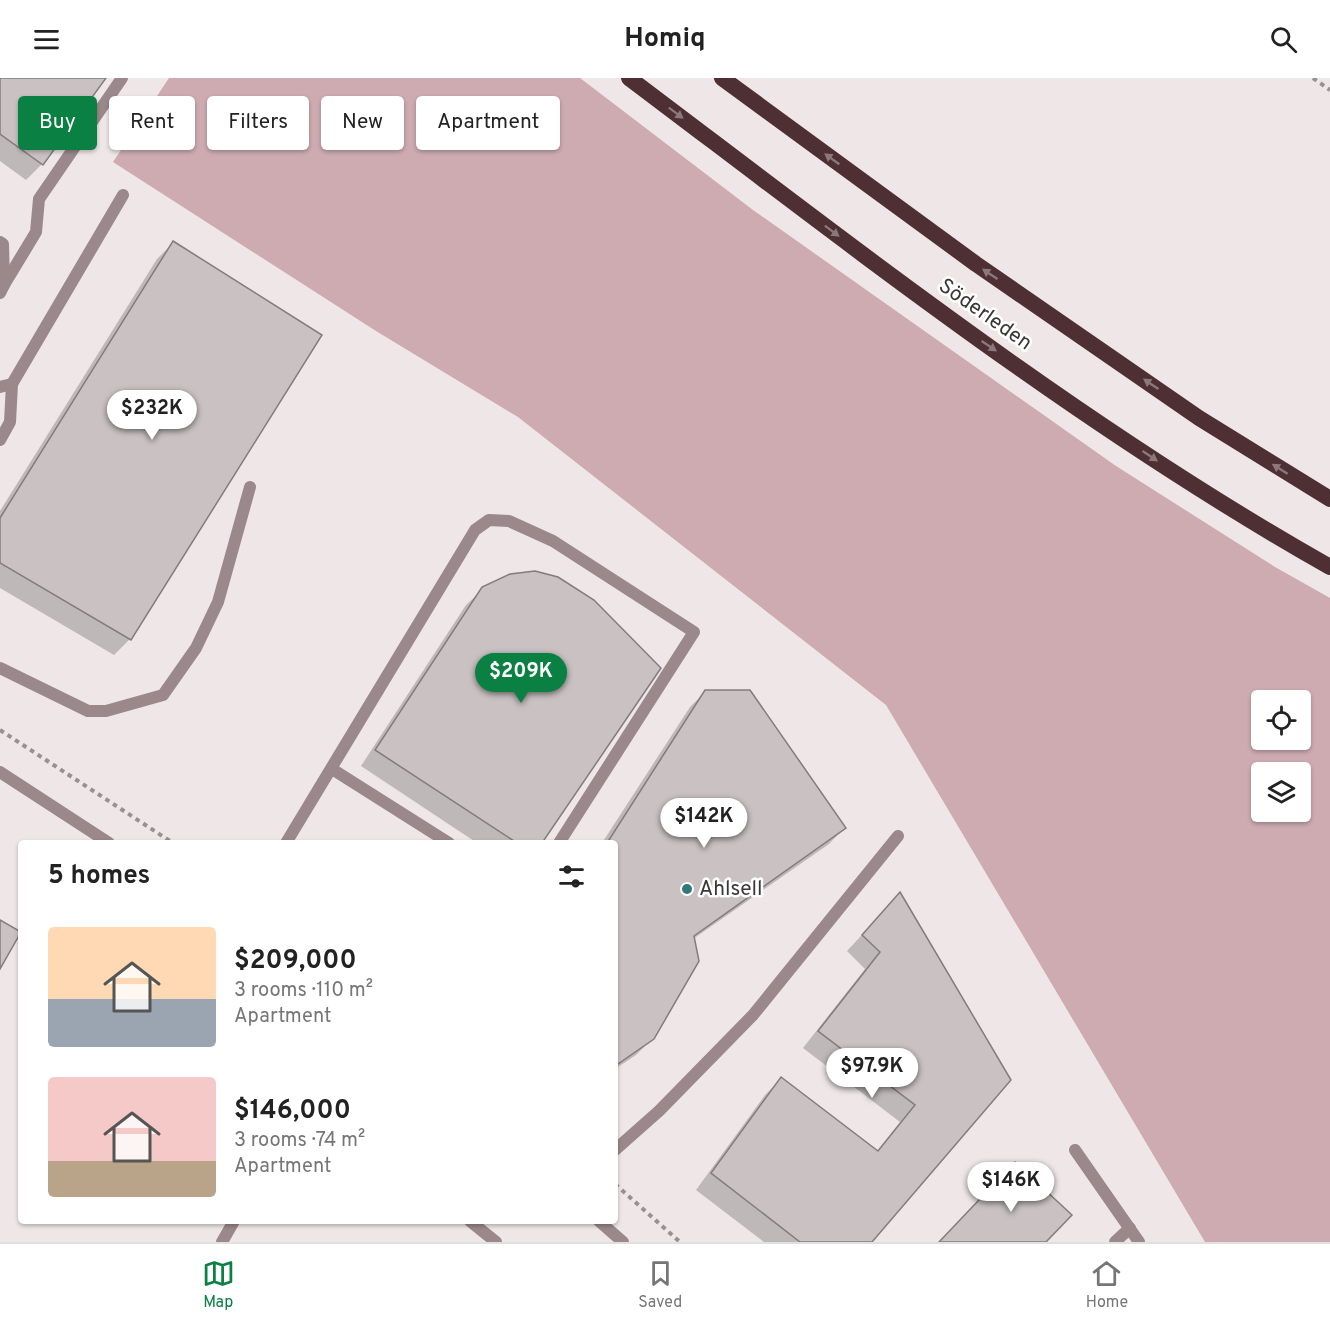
<!DOCTYPE html>
<html lang="en">
<head>
<meta charset="utf-8">
<style>
	:root { --surface:#fff; --page:#f2f2f2; --text:#222; --muted:#767676; --line:#e0e0e0; --accent:#0b8043 }
	body { margin:0; font-family:Overpass,sans-serif; background:var(--page); color:var(--text); height:100vh; display:flex; flex-direction:column; font-size:22px; white-space:nowrap }
	* { box-sizing:border-box; margin:0 }
	p { font-size:20px; color:var(--muted) }
	.icon { flex:none; width:33px; height:33px; fill:none; stroke:currentColor; stroke-width:2; stroke-linecap:round; stroke-linejoin:round }
	.map { position:relative; flex:1; overflow:hidden }
	.sheet { position:absolute; left:18px; top:762px; width:600px; height:384px; display:flex; flex-direction:column; background:var(--surface); border-radius:6px; box-shadow:0 2px 4px #0004 }
	.sheet>* { flex:none }
	.banner { position:absolute; left:18px; top:18px; width:600px; height:54px; display:flex; gap:12px }
	.tools { position:absolute; left:1251px; top:612px; display:grid; gap:12px }
	.tools a { display:grid; place-items:center; width:60px; height:60px; border-radius:6px; background:var(--surface); box-shadow:0 2px 4px #0004; font-size:30px }
	.price { position:absolute; translate:-50% -51px; padding:0 14px; border-radius:21px; background:#fff; color:#222; font-size:20px; line-height:39px; filter:drop-shadow(0 2px 3px #0008) }
	.price::after { content:''; position:absolute; left:50%; top:36px; width:18px; height:14px; margin-left:-9px; background:inherit; clip-path:polygon(0 0,100% 0,50% 100%) }
	.price.on { background:var(--accent); color:#fff }
	ul { padding:0; list-style:none }
	li { display:flex; align-items:center; gap:18px; height:150px; padding:0 30px }
	li span { display:grid; place-items:center; flex:none; width:168px; height:120px; border-radius:6px; color:#555 }
	li>.icon { margin-inline-start:auto }
	span .icon { width:72px; height:72px; fill:#fffc; stroke-width:1 }
	li b { font-size:26px }
	h2 { display:flex; justify-content:space-between; align-items:center; height:72px; padding:0 30px; font-size:26px }
	.chip { padding:0 21px; border-radius:6px; background:var(--surface); box-shadow:0 2px 4px #0004; font-size:21px; line-height:54px }
	.chip.on { background:var(--accent); color:#fff }
	header { display:flex; justify-content:space-between; align-items:center; height:78px; padding:0 30px; background:var(--surface); font-size:27px; font-weight:700 }
	.tab-bar { display:flex; justify-content:space-around; align-items:center; height:84px; border-top:2px solid var(--line); background:var(--surface); font-size:16px; color:var(--muted) }
	.tab-bar a { display:grid; justify-items:center; gap:3px }
	.tab-bar .on { color:var(--accent) }
	.map>svg:first-child { display:block }
</style>
</head>
<body>
<header><svg class="icon" aria-label="menu" viewBox="0 0 24 24"><path d="M4 6h16M4 12h16M4 18h16"/></svg>Homiq<svg class="icon" aria-label="search" viewBox="0 0 24 24"><circle cx="10" cy="10" r="6"/><path d="M15 15l6 6"/></svg></header>
<div class="map">
<svg width="1330" height="1164" viewBox="0 0 1330 1164">
	<rect width="100%" height="100%" fill="#eee6e7"/>
	<path fill="#cdabb1" fill-rule="evenodd" d="M169,0h411l173,132 363,256 159,101 55,31v644h-125l-319,-537 -368,-288 -142,-86 -263,-169zM1262,622h38v40h-38zM1262,694h38v40h-38z"/>
	<g fill="#0003">
		<polygon points="0,0 104,0 42,86 26,102 0,83"/>
		<polygon points="173,165 130,561 114,577 0,510 0,433 157,181"/>
		<polygon points="483,511 540,765 477,765 361,688 466,527"/>
		<polygon points="706,613 844,750 829,766 693,861 653,960 636,977 615,991 615,765 602,765 690,629"/>
		<polygon points="885,832 1009,1002 870,1164 764,1164 696,1112 765,1017 781,1001 877,1073 900,1044 803,970 865,891 847,873"/>
	</g>
	<g fill="#c9c1c2" stroke="#837c7d" stroke-width="1.5">
		<polygon points="0,0 106,0 43,87 0,56"/>
		<polygon points="173,163 322,257 131,562 0,485 0,440"/>
		<polygon points="535,493 558,499 594,522 661,590 542,765 517,765 375,672 482,509 510,496"/>
		<polygon points="705,612 750,612 846,750 694,858 699,883 654,961 615,988 615,765 607,765"/>
		<polygon points="900,814 1011,1002 872,1164 800,1164 711,1095 781,999 878,1073 915,1027 818,953 880,874 862,857"/>
		<polygon points="0,842 21,854 0,891"/>
		<polygon points="1015,1084 1072,1137 1046,1164 939,1164"/>
	</g>
	<g fill="none" stroke-linecap="round" stroke-linejoin="round">
		<g stroke="#979292" stroke-width="4" stroke-dasharray="4.5 4.5" stroke-linecap="butt">
			<polyline points="1313,0 1330,12"/>
			<polyline points="0,652 173,765"/>
			<polyline points="615,1106 680,1164"/>
		</g>
		<g stroke="#9b888b" stroke-width="12">
			<polyline points="4,207 36,154 39,121 122,0"/>
			<polyline points="0,309 12,306 123,117"/>
			<polyline points="0,362 10,344 12,306"/>
			<polyline points="0,590 88,633 106,633 163,617 196,570 218,524 250,409"/>
			<polyline points="332,691 449,765"/>
			<polyline points="286,765 475,452 489,442 509,443 553,463 694,554 559,765"/>
			<polyline points="615,1072 659,1033 753,937 898,758"/>
			<polyline points="1075,1072 1139,1164"/>
			<polyline points="470,1143 496,1164"/>
			<polyline points="222,1164 234,1143"/>
			<polyline points="1115,1164 1130,1150"/>
		</g>
		<polyline stroke="#9b888b" stroke-width="12" points="0,164 3,166 4,207 0,215"/>
		<g stroke="#9b888b" stroke-width="12">
			<polyline points="0,694 109,765"/>
			<polyline points="599,1143 623,1164"/>
		</g>
		<g stroke="#4d2f34" stroke-width="16">
			<path d="M629,0c227,171 453,349 701,489"/>
			<polyline points="722,0 976,186 1199,340 1330,421"/>
		</g>
	</g>
	<defs><path id="oneway-solid" d="M-6-.8H1V-3.2L6.5 0L1 3.2V.8H-6Z" transform="scale(1.5)"/></defs>
	<g fill="#8b787b">
		<use href="#oneway-solid" transform="translate(676 35) rotate(37)"/>
		<use href="#oneway-solid" transform="translate(832 81) rotate(-144)"/>
		<use href="#oneway-solid" transform="translate(832 153) rotate(37)"/>
		<use href="#oneway-solid" transform="translate(990 196) rotate(-146)"/>
		<use href="#oneway-solid" transform="translate(989 268) rotate(34)"/>
		<use href="#oneway-solid" transform="translate(1151 306) rotate(-146)"/>
		<use href="#oneway-solid" transform="translate(1150 378) rotate(34)"/>
		<use href="#oneway-solid" transform="translate(1280 391) rotate(-148)"/>
	</g>
	<circle fill="#2f797b" stroke="#fff" stroke-width="2" cx="687" cy="811" r="6"/>
	<g text-anchor="middle" dominant-baseline="central" stroke-width="5" stroke-linejoin="round" paint-order="stroke">
		<g font-size="21" fill="#3a3737" stroke="#fff">
			<text transform="translate(985 237) rotate(35)">Söderleden</text>
		</g>
		<g font-size="21" fill="#3a3737" stroke="#fff" text-anchor="start">
			<text x="699" y="811">Ahlsell</text>
		</g>
	</g>
</svg>
<div class="tools">
<a><svg class="icon" aria-label="locate" viewBox="0 0 24 24"><circle cx="12" cy="12" r="6"/><path d="M12 2v4M12 18v4M2 12h4M18 12h4"/></svg></a>
<a><svg class="icon" aria-label="layers" viewBox="0 0 24 24"><path d="M12 4l9 5-9 5-9-5zM3 14l9 5 9-5"/></svg></a>
</div>
<b class="price" style="left:152px;top:363px">$232K</b>
<b class="price on" style="left:521px;top:626px">$209K</b>
<b class="price" style="left:704px;top:771px">$142K</b>
<b class="price" style="left:872px;top:1021px">$97.9K</b>
<b class="price" style="left:1011px;top:1135px">$146K</b>
<div class="banner">
<a class="chip on">Buy</a>
<a class="chip">Rent</a>
<a class="chip">Filters</a>
<a class="chip">New</a>
<a class="chip">Apartment</a>
</div>
<section class="sheet">
<h2>5 homes<svg class="icon" aria-label="filters" viewBox="0 0 24 24"><path d="M4 7h16M4 17h16"/><circle cx="9" cy="7" r="2"/><circle cx="15" cy="17" r="2"/></svg></h2>
<ul>
<li><span style="background:linear-gradient(#ffd9b3 60%,#9aa5b1 0)"><svg class="icon" aria-label="home" viewBox="0 0 24 24"><path d="M3 11l9-7 9 7M6 9v11h12V9"/></svg></span><div><b>$209,000</b><p>3 rooms · 110 m²</p><p>Apartment</p></div></li>
<li><span style="background:linear-gradient(#f6c9c9 70%,#b9a48a 0)"><svg class="icon" aria-label="home" viewBox="0 0 24 24"><path d="M3 11l9-7 9 7M6 9v11h12V9"/></svg></span><div><b>$146,000</b><p>3 rooms · 74 m²</p><p>Apartment</p></div></li>
</ul>
</section>
</div>
<nav class="tab-bar">
<a class="on"><svg class="icon" aria-label="map" viewBox="0 0 24 24"><path d="M3 6l6-2 6 2 6-2v14l-6 2-6-2-6 2zM9 4v14M15 6v14"/></svg>Map</a>
<a><svg class="icon" aria-label="saved" viewBox="0 0 24 24"><path d="M7 4h10v16l-5-4-5 4z"/></svg>Saved</a>
<a><svg class="icon" aria-label="home" viewBox="0 0 24 24"><path d="M3 11l9-7 9 7M6 9v11h12V9"/></svg>Home</a>
</nav>
</body>
</html>
